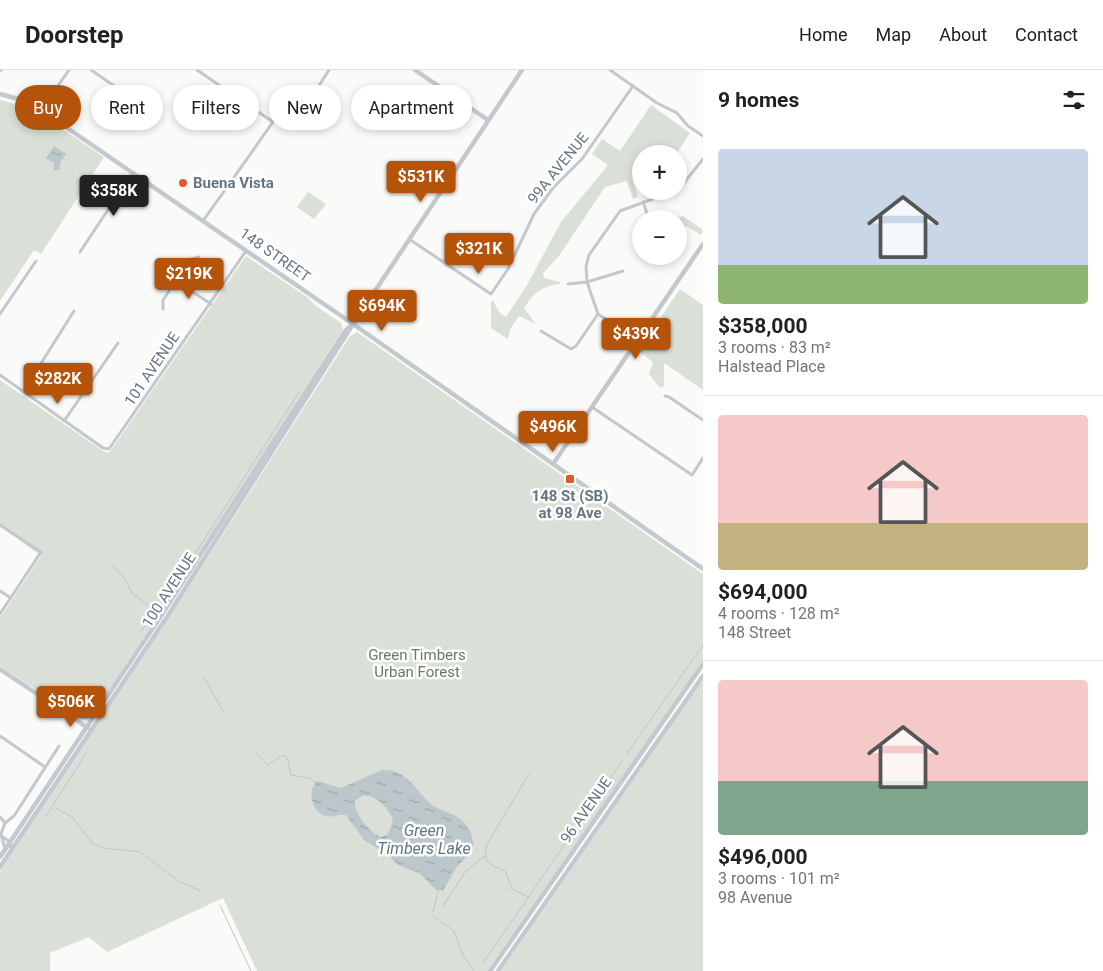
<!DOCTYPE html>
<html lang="en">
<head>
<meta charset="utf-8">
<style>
	:root { --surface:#fff; --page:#f2f2f2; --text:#202124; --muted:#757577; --line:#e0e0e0; --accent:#b45309 }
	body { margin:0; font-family:Roboto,sans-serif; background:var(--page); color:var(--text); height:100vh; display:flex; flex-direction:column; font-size:19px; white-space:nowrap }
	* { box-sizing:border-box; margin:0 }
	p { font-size:16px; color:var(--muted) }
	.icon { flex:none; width:28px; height:28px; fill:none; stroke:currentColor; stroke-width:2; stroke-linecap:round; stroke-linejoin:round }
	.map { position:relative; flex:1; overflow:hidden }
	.sheet { display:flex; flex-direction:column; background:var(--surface); width:400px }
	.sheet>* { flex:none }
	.banner { position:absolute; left:15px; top:15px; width:475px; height:45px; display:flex; gap:10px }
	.controls { position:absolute; left:632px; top:75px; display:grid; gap:10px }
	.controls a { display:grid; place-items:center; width:55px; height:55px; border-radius:50%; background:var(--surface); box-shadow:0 2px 8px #0003; font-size:25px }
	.price { position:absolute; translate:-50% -42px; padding:0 11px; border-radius:5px; background:var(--accent); color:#fff; font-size:16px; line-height:32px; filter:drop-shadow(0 1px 2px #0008) }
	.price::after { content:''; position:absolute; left:50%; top:30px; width:15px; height:11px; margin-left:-8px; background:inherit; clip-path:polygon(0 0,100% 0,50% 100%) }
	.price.active { background:#222; color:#fff }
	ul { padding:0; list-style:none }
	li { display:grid; align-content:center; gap:10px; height:265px; padding:0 15px }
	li+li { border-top:1px solid var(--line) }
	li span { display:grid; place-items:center; height:155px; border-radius:5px; color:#555 }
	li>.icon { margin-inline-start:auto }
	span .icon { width:90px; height:90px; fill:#fffc; stroke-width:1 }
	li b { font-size:21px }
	h2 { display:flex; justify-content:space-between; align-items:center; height:60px; padding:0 15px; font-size:21px }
	.chip { padding:0 18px; border-radius:22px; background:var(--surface); box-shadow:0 2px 8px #0003; font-size:18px; line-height:45px }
	.chip.active { background:var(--accent); color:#fff }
	header { display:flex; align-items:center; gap:30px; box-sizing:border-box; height:70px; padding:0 25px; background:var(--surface); border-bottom:1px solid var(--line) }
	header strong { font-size:24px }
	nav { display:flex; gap:28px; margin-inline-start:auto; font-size:18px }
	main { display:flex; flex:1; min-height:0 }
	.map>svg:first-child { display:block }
</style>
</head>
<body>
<header>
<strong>Doorstep</strong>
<nav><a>Home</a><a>Map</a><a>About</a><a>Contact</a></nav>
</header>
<main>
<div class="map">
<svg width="703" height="901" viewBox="0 0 703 901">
	<defs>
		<pattern id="water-ripples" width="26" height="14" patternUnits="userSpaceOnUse" patternTransform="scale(1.25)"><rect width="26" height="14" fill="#bbc7cb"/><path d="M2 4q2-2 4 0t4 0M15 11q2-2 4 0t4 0" fill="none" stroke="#9ca6aa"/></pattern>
	</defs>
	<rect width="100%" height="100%" fill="#fafaf8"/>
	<g fill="#dadfd7">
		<path d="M0,30c38,8 71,36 104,57l-63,97 -7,-4 -34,51z"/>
		<path d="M651,35l39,28 -14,21h-35v23l-8,3 5,17 -5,2 -6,-18 -22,6 -46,69 -16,17 1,5 16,4v2c-19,2 -26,9 -36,24l12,16 -17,-8 -9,13 -2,10 -17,-11v-27h2l7,12 6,4 21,-32 34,-63 47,-57 -16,-11 10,-15 18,12z"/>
		<polygon points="308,122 326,134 314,149 297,137"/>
		<polygon points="683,146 703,160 701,165 686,156 679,156 679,149 674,149"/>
		<polygon points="246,186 307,227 316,236 341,253 343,259 197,488 90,648 82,650 0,596 0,548 41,486 0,456 0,310 103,381 109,383"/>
		<polygon points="162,193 176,206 174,208 157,200"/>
		<polygon points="680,219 703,235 703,320 664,293 664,316 660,318 649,304 653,292 638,281"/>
		<polygon points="357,262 703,504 703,591 487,901 257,901 223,828 107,882 89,867 50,883 50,901 0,901 0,801 169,548 350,266"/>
		<polygon points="703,610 703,901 501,901"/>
	</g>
	<g fill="url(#water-ripples)" fill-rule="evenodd">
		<polygon points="54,76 66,84 60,93 60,100 54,100 54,93 46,88"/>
		<path d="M382,700c25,-2 34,21 49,34 6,5 14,7 21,10 14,6 25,23 20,37l-16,17 -13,23 -7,-1 -17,-17 -21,-8 -11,-11 -23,-14 -18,-25c-7,-1 -14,3 -21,1 -14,-5 -18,-26 -8,-35l24,7zM362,726c14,-2 27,12 31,25l-5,13 -6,3c-10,-1 -29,-25 -27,-36z"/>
	</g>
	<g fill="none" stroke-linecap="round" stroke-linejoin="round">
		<g stroke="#bbc7cb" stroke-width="1">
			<polyline points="111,495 123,506 132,523 150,537 153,545 141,561"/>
			<polyline points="179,509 299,322"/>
			<polyline points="204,607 223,641"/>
			<polyline points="256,683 268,695 283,685 287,687 291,705 309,708 315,712"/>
			<polyline points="626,685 703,575"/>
			<polyline points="56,738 72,747 93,774 105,778 140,782 180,812 201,821"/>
			<polyline points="46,746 87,682"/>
			<path d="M528,827l-16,-8 -6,-17c-14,-9 -25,-5 -19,-28l42,-70"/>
			<polyline points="220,835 251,901"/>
			<polyline points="443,836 465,802 485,786"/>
			<polyline points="433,842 438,821"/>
			<polyline points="433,846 454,861 463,885 474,901"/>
			<polyline points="483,893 623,690"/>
		</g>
		<g stroke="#c3c8cc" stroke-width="3">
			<polyline points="91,0 142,35"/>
			<polyline points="197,0 273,52 203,151"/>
			<polyline points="329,0 318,17 332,26"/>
			<polyline points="610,0 657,33 677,43 688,56 703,66"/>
			<polyline points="0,1 1,0"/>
			<polyline points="41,40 69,0"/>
			<polyline points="679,119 703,89"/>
			<polyline points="643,132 649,149"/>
			<polyline points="409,169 491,224 508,199 534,144 553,118 582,89 633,16"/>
			<polyline points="80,182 133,102"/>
			<polyline points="176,211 211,234"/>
			<polyline points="568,214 587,212 623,201"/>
			<polyline points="163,239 163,230 191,189 199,187"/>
			<polyline points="0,244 36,191"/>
			<polyline points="598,244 587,212 586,196 589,185 620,141 674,121"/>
			<polyline points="598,244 637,270"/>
			<polyline points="541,261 571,279 576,276 598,244"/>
			<polyline points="0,305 103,378 109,379 246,181"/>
			<polyline points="23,322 74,241"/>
			<polyline points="665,326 669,327 703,350"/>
			<polyline points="592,337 692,405 703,388"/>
			<polyline points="64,351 118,273"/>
			<polyline points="0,455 41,482 0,544"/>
			<polyline points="0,521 11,528"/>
			<polyline points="0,666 45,697"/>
			<polyline points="0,747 5,753"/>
			<polyline points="5,753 14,746 59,676"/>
			<polyline points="5,753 1,764 5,779"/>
			<polyline points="1,766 10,772 11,779"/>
		</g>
		<polyline stroke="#c3c8cc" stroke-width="4.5" points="553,394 703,174"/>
		<g stroke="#c3c9ce" stroke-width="4.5">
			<polyline points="415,0 488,50"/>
			<polyline points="0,24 18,29 41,40 353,254 703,499"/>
			<polyline points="0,599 88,658"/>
			<polyline points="0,787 159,549 345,261 352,255"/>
			<polyline points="0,797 167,547 353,254 522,0"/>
			<polyline points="490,901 703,594"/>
			<polyline points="498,901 703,606"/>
		</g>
	</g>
	<g fill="#e4572e" stroke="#fff" stroke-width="2">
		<circle cx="183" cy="113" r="5"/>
		<rect x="565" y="404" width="10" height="10" rx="2.5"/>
	</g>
	<g text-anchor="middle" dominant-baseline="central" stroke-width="5" stroke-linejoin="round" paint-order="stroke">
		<g font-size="15" fill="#657683" stroke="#fff">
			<text transform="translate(558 98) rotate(-51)">99A AVENUE</text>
			<text transform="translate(275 185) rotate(35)">148 STREET</text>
			<text transform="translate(152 299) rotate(-56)">101 AVENUE</text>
			<text transform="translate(169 520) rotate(-57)">100 AVENUE</text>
			<text transform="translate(586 740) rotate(-55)">96 AVENUE</text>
		</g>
		<g font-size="15" font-weight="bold" fill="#657683" stroke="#fff" text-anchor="start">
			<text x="193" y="113">Buena Vista</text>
			<text x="570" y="426" text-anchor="middle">148 St (SB)<tspan x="570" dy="17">at 98 Ave</tspan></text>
		</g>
		<g font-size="15" fill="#687a64" stroke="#fff">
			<text x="417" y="585">Green Timbers<tspan x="417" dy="17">Urban Forest</tspan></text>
		</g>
		<g font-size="16" font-style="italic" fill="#60757c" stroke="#fff">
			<text x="424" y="760">Green<tspan x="424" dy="18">Timbers Lake</tspan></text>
		</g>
	</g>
</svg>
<div class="controls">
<a>+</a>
<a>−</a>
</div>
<b class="price" style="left:421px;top:133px">$531K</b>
<b class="price active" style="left:114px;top:147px">$358K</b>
<b class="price" style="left:479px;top:205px">$321K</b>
<b class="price" style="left:189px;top:230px">$219K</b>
<b class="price" style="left:382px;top:262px">$694K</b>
<b class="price" style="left:636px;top:290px">$439K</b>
<b class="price" style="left:58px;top:335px">$282K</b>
<b class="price" style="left:553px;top:383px">$496K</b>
<b class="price" style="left:71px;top:658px">$506K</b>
<div class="banner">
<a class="chip active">Buy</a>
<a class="chip">Rent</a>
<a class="chip">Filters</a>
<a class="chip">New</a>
<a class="chip">Apartment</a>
</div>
</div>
<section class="sheet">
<h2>9 homes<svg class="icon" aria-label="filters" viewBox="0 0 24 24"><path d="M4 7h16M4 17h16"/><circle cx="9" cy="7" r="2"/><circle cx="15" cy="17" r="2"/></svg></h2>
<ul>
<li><span style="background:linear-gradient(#c9d6e8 75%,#8fb573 0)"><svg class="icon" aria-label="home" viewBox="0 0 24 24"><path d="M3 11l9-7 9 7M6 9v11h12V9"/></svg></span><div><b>$358,000</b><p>3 rooms · 83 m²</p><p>Halstead Place</p></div></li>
<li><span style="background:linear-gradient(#f6c9c9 70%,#c2b280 0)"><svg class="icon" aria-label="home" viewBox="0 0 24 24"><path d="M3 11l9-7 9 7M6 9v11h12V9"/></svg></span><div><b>$694,000</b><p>4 rooms · 128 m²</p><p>148 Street</p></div></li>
<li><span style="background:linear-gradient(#f6c9c9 65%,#7fa58c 0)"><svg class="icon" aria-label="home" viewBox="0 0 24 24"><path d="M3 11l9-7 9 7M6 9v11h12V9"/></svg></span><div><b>$496,000</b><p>3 rooms · 101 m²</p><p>98 Avenue</p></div></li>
</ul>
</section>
</main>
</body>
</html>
